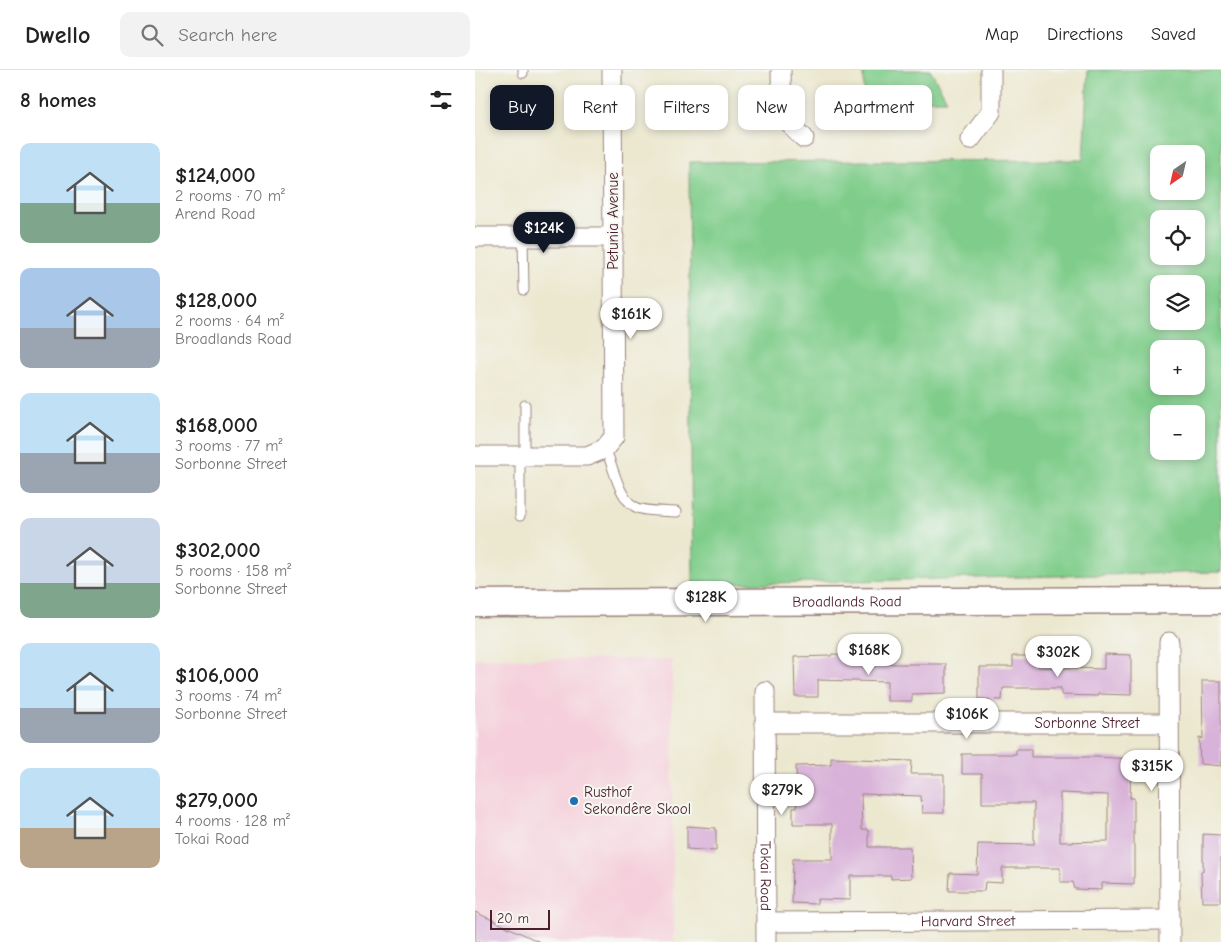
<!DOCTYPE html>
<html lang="en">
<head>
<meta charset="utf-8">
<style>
	:root { --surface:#fff; --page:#f2f2f2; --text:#222; --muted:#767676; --line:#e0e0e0; --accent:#111827 }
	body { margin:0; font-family:"Comic Neue",sans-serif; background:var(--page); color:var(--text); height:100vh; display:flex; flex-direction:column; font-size:19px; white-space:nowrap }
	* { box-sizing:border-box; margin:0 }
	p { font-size:16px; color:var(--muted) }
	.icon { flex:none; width:28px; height:28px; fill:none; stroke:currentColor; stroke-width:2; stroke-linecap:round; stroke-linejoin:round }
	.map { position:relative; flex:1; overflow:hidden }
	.drawer { display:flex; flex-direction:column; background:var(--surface); width:475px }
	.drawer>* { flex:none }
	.hud { position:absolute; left:15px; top:15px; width:475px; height:45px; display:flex; gap:10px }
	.needle { width:32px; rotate:214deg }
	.fabs { position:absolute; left:675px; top:75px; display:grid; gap:10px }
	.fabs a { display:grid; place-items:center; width:55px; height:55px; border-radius:10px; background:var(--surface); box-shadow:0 2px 8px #0003; font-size:25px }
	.scale { position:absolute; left:15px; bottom:12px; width:60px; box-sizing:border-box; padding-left:5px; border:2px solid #4a1f2b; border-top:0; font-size:14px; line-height:18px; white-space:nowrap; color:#4a1f2b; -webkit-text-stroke:4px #f6f6f2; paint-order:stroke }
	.price { position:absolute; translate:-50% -42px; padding:0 11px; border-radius:18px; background:#fff; color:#222; font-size:16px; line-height:32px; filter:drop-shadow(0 1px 2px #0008) }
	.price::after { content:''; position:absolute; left:50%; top:30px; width:15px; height:11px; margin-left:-8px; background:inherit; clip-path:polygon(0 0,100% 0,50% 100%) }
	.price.current { background:var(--accent); color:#fff }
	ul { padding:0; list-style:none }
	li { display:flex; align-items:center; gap:15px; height:125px; padding:0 20px }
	li span { display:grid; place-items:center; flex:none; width:140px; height:100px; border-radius:10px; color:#555 }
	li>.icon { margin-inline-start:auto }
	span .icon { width:60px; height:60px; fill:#fffc; stroke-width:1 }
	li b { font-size:21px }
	h2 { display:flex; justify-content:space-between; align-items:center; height:60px; padding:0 20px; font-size:21px }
	.tag { padding:0 18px; border-radius:10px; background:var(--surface); box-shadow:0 2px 8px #0003; font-size:18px; line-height:45px }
	.tag.current { background:var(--accent); color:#fff }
	header { display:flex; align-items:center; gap:30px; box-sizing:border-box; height:70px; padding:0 25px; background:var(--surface); border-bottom:1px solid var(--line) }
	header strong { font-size:24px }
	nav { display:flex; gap:28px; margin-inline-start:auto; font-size:18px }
	.search { width:350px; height:45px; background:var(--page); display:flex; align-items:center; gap:12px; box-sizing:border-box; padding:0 18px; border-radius:10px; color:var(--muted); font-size:19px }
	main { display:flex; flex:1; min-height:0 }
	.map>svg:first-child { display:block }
</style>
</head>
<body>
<header>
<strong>Dwello</strong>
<div class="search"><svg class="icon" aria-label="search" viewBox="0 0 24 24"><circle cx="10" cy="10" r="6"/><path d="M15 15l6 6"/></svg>Search here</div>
<nav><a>Map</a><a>Directions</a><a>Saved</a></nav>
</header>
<main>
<section class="drawer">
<h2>8 homes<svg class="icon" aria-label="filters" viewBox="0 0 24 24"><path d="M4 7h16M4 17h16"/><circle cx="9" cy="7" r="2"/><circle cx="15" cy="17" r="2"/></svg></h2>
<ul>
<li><span style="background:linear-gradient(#bfe0f5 60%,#7fa58c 0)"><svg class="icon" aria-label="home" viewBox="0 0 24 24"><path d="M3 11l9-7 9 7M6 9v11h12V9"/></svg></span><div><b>$124,000</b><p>2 rooms · 70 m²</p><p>Arend Road</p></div></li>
<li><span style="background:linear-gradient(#a9c7e8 60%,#9aa5b1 0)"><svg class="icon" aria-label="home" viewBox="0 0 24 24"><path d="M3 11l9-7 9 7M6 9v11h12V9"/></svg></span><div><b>$128,000</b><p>2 rooms · 64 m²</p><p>Broadlands Road</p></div></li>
<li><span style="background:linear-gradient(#bfe0f5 60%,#9aa5b1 0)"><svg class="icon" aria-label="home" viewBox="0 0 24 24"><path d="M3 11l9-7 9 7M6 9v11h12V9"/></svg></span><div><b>$168,000</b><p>3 rooms · 77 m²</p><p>Sorbonne Street</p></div></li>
<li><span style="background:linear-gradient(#c9d6e8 65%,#7fa58c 0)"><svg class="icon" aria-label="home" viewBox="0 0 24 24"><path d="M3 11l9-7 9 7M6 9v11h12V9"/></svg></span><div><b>$302,000</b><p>5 rooms · 158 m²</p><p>Sorbonne Street</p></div></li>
<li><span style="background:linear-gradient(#bfe0f5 65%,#9aa5b1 0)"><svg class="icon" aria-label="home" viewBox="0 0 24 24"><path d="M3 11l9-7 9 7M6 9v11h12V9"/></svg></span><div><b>$106,000</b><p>3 rooms · 74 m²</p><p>Sorbonne Street</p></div></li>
<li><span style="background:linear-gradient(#bfe0f5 60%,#b9a48a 0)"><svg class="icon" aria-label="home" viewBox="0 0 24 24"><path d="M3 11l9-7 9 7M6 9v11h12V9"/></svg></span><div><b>$279,000</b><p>4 rooms · 128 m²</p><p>Tokai Road</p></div></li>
</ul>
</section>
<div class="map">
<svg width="746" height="872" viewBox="0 0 746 872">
	<rect width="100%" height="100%" fill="#f6f6f2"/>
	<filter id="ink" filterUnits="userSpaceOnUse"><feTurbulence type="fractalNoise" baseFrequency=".02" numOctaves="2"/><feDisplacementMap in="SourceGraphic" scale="10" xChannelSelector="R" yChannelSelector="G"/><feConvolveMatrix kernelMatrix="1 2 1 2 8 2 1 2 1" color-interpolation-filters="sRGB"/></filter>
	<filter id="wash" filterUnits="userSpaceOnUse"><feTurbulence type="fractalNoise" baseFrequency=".0096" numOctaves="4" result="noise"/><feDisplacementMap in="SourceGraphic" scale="20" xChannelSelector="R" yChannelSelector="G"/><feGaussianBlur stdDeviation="1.12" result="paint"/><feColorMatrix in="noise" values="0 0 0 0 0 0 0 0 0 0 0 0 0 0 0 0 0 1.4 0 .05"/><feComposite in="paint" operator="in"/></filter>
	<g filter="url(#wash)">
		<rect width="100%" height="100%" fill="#ece8d0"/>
		<polygon fill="#f5cfdb" points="0,588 197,590 198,872 0,872"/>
		<g fill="#80cd8b" stroke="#65765b" fill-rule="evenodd">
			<polygon points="389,0 455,0 472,30 389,31"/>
			<path d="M613,0h133v502l-529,13 -3,-423 394,-2zM684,84h37v37h-37zM684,149h37v37h-37zM684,214h37v37h-37zM684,279h37v37h-37zM684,344h37v37h-37z"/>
		</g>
		<g id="blocks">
			<g fill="#d9b2d9" fill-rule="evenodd">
				<polygon points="357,584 387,585 386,594 471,594 471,623 437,624 437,631 412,631 412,612 343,610 343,627 320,627 319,587 356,586"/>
				<polygon points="629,584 656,585 656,625 623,624 623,626 586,625 586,618 528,618 527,630 504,629 504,597 538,597 538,586 563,586 563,597 629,599"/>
				<polygon points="727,611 746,611 746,696 725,694 724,668 728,669"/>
				<path d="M541,679h15v8h66l34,2 -1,39h4v86l-33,-1v7l-26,-1 -2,-7h-13v-14h-58v15l-17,-1 -1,9h-35l1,-18 27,1 1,-30 56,1v-42h-52v-29h-20v-20h54zM585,723l48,2v46l-48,1z"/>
				<polygon points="356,688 437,691 436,704 469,704 469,743 447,743 446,726 386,724 387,760 394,760 394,777 435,777 436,808 416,809 416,806 375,806 375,830 342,829 342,834 317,833 318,789 357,789 357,754 318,754 318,738 322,738 321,696 356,695"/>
				<polygon points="212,756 241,758 241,781 212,779"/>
				<polygon points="728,764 746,765 746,832 727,832 726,801 728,801"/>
				<polygon points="0,842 65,872 0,872"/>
			</g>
		</g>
	</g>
	<g filter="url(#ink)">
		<use href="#blocks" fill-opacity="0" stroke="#9b847e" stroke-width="1"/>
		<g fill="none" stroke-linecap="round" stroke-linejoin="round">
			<defs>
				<g id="service">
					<polyline points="48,0 48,3"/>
					<polyline points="48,167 49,220"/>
					<path d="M130,378c8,16 13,49 29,58 8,6 32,5 42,6"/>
					<polyline points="45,386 45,446"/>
					<polyline points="50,386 50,335"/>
				</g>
				<g id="minor">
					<polyline points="306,0 307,46 329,68"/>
					<polyline points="495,70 516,42 516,0"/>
					<polyline points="0,167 139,167"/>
					<polyline points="0,386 112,386 129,379 139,367 137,0"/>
					<polyline points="694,572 695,872"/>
					<path id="s1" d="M290,621l1,251"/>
					<path id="s2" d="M290,653h404"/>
					<path id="s3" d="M291,852l404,-2"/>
				</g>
				<g id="secondary">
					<path id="s4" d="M0,533l746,-3"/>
				</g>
			</defs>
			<use href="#service" stroke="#9b847e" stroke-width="11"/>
			<use href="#minor" stroke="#9b847e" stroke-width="21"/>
			<use href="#secondary" stroke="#9b847e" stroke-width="29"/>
			<use href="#service" stroke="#fff" stroke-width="9"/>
			<use href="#minor" stroke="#fff" stroke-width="19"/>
			<use href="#secondary" stroke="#fff" stroke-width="26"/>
		</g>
	</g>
	<circle fill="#1f6fb2" stroke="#f6f6f2" stroke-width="2" cx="99" cy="731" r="5"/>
	<g text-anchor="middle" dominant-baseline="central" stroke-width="4" stroke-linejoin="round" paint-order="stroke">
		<g font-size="15" fill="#4a1f2b" stroke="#f6f6f2">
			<text transform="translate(138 151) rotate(-90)">Petunia Avenue</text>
			<text stroke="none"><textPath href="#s4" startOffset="372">Broadlands Road</textPath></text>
			<text stroke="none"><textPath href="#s2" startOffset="322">Sorbonne Street</textPath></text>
			<text stroke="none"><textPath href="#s1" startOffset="185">Tokai Road</textPath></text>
			<text stroke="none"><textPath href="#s3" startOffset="202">Harvard Street</textPath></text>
		</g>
		<g font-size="15" fill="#4a1f2b" stroke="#f6f6f2" text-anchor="start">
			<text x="109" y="722">Rusthof<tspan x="109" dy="17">Sekondêre Skool</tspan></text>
		</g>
	</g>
</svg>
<div class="fabs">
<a><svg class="needle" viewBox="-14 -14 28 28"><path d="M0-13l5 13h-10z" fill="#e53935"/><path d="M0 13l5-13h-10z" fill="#767676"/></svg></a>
<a><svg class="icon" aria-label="locate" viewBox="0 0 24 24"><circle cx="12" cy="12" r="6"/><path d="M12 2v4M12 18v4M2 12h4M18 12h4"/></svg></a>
<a><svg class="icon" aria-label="layers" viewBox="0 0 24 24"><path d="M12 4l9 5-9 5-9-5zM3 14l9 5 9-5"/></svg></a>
<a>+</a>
<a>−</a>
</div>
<div class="scale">20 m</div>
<b class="price current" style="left:69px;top:184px">$124K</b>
<b class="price" style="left:156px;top:270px">$161K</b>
<b class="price" style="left:231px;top:553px">$128K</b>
<b class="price" style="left:394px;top:606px">$168K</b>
<b class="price" style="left:583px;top:608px">$302K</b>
<b class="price" style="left:492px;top:670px">$106K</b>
<b class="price" style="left:677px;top:722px">$315K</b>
<b class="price" style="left:307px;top:746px">$279K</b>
<div class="hud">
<a class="tag current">Buy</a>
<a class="tag">Rent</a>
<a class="tag">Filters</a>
<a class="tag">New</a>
<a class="tag">Apartment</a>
</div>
</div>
</main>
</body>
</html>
